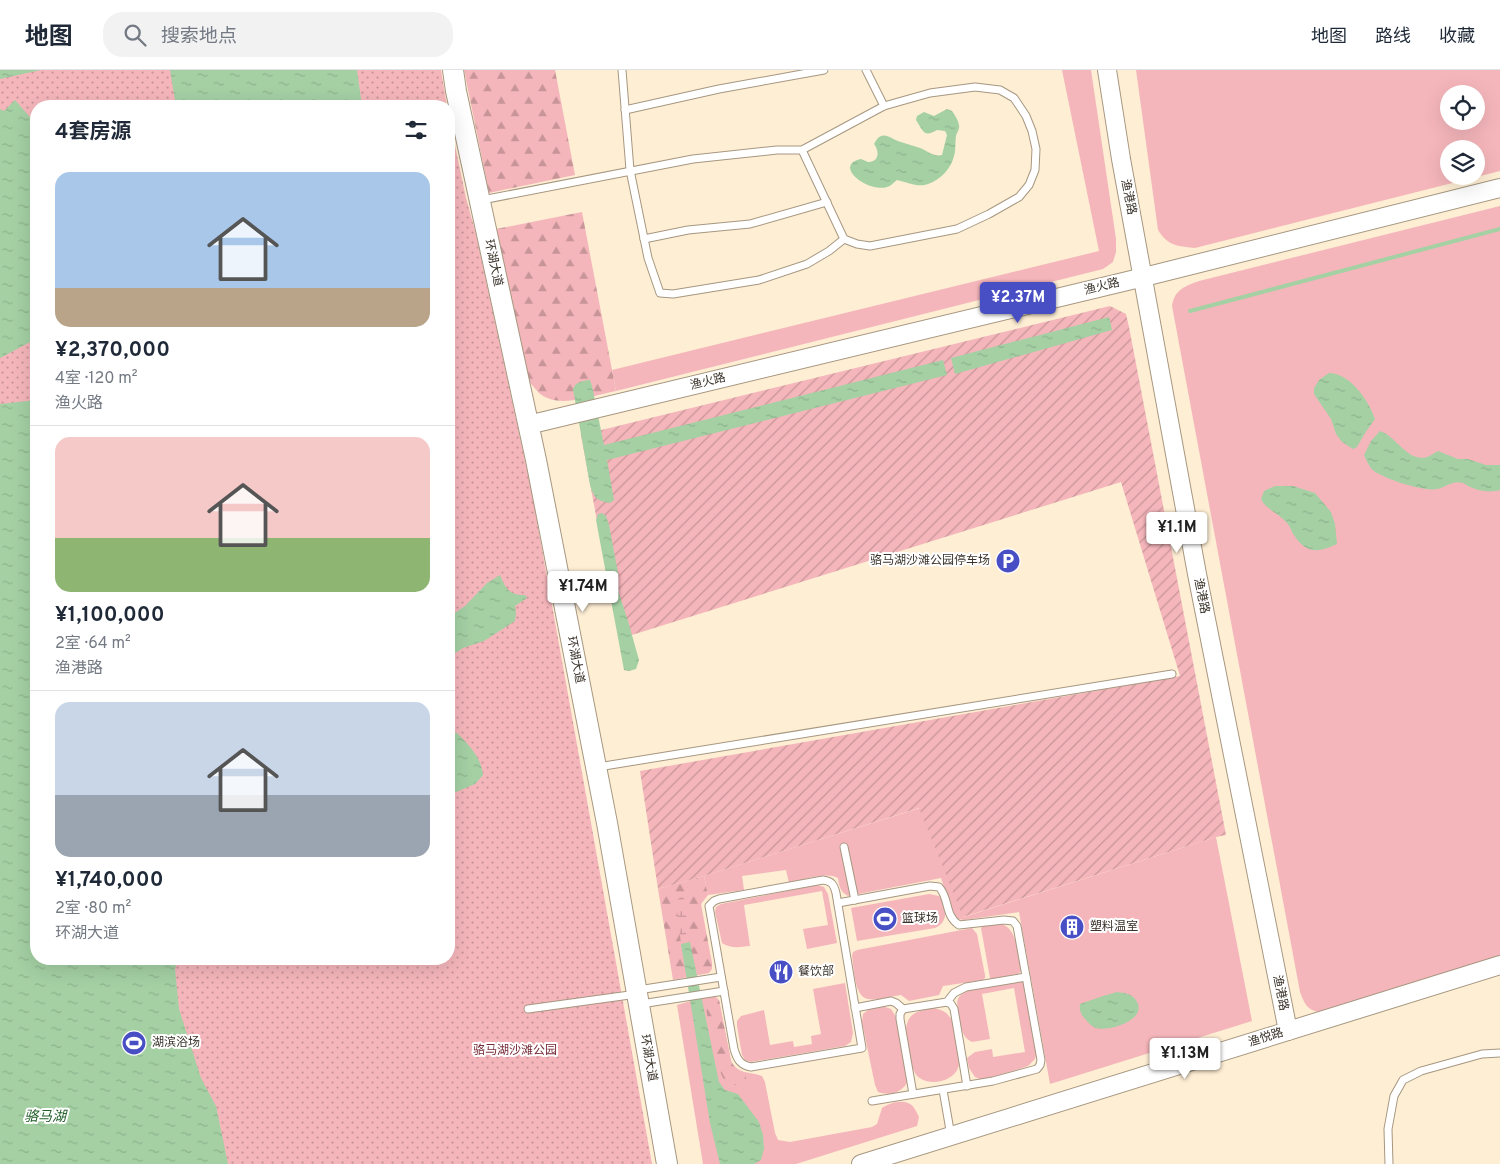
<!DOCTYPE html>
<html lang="zh">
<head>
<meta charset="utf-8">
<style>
	:root { --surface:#fff; --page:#f2f2f3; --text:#1f2937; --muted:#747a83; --line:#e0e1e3; --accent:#484fc4 }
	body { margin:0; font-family:Overpass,"Noto Sans SC",sans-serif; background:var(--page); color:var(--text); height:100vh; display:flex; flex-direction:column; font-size:19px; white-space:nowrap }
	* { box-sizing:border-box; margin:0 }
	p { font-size:16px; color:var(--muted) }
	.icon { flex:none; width:28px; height:28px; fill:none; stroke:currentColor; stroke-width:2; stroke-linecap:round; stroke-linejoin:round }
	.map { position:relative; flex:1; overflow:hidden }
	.sheet { position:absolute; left:30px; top:30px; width:425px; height:865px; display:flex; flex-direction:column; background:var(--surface); border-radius:20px; box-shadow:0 5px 20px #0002 }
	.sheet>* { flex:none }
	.tools { position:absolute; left:1440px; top:15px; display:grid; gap:10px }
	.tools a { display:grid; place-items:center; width:45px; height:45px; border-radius:50%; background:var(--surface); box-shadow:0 5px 20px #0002; font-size:25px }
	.price { position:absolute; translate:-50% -42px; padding:0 11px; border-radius:5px; background:#fff; color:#222; font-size:16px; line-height:32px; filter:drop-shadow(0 1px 2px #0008) }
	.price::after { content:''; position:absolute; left:50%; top:30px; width:15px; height:11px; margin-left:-8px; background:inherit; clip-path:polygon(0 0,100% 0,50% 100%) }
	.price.active { background:var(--accent); color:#fff }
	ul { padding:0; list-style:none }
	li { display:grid; align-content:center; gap:10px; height:265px; padding:0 25px }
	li+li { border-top:1px solid var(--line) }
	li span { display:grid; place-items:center; height:155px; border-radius:15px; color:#555 }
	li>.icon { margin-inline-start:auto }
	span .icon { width:90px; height:90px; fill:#fffc; stroke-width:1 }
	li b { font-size:21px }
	h2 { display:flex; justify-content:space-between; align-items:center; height:60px; padding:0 25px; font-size:21px }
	header { display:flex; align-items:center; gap:30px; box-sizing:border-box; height:70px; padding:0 25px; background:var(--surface); border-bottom:1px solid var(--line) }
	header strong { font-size:24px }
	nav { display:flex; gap:28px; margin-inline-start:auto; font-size:18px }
	.search { width:350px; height:45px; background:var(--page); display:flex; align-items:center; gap:12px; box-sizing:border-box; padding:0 18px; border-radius:20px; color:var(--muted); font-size:19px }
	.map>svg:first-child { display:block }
</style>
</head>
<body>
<header>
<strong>地图</strong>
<div class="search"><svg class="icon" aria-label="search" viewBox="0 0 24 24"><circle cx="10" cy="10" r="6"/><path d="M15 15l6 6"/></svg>搜索地点</div>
<nav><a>地图</a><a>路线</a><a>收藏</a></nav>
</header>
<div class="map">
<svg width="1500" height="1094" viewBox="0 0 1500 1094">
	<defs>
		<pattern id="forest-firs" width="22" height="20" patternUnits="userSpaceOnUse" patternTransform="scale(1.25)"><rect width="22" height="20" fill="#f5b6bb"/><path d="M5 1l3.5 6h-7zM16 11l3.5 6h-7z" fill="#c79598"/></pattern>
		<pattern id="wetland-marsh" width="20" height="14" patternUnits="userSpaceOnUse" patternTransform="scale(1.25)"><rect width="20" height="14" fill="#f5b6bb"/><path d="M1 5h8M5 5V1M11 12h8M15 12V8" fill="none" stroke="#c79598"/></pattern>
		<pattern id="park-dots" width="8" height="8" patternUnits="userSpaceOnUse" patternTransform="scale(1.25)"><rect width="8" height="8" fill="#f5b6bb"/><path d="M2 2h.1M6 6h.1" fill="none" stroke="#c79598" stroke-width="1.8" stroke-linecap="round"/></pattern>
		<pattern id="garden-furrows" width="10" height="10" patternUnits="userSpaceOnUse" patternTransform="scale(1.25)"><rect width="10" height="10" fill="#f5b6bb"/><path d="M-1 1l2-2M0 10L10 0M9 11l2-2" fill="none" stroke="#c79598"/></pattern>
		<pattern id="water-ripples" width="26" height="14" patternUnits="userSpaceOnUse" patternTransform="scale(1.25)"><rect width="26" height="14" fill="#a4d0a4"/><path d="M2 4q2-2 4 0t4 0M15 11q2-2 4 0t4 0" fill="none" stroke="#8eb38d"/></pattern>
	</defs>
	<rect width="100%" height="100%" fill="#feeed4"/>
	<g fill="#f5b6bb" fill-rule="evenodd">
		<polygon points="1062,0 1091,0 1116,169 1116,182 1113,192 1103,199 616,321 612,300 1099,181"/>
		<path d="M1136,0h364v101l-305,77c-18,-2 -27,-2 -37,-18zM1449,24h27v27h-27zM1449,79h27v27h-27z"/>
		<path d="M1500,136v752l-178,55c-15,-3 -17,-8 -22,-21l-128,-686c2,-16 13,-20 27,-25z"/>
		<path d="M920,738l44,109 252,-80 36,184 -202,63 -31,-172 -55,8 -7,-1 -4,-4 -12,-37 -93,18c-8,-4 -9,-11 -10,-18 -11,-7 -37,2 -49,5l-3,-13 -44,6 2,14 -36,5 -4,-19z"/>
		<path d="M817,815l7,2 4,7 9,49 -30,6 -4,-20 25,-4 -6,-34 -78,14 6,41c-10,1 -19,3 -28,-3l-7,-31 1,-5 5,-3z"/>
		<path d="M929,824l10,2c8,10 10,26 -4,32l-78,13 -6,-33z"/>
		<path d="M1001,854c16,3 18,33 21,46l-4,4 -26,5 -2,-1 -9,-50 2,-2z"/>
		<path d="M972,858l5,6 8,41v3l-2,2 -40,6 -4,9 -30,6 -8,-6c-10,1 -23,6 -33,4 -14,-2 -14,-32 -16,-43l1,-4 4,-2z"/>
		<path d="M1019,911h3l3,4 12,67 -2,7 -7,7 -37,12 -9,2 -7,-3 -6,-9 -2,-10 8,-6 17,-3 1,8 32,-5 -11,-64 -32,6 8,45 -18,3c-9,-4 -11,-13 -12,-22 -1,-7 -5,-17 -1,-23 9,-12 45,-14 60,-16z"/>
		<polygon points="845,913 853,963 851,972 845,976 751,992 745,990 742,985 737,956 737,951 741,946 764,940 770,975 793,971 794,977 812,974 811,966 821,964 813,919"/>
		<path d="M711,925l4,1 4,4 12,61c7,14 18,10 31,15l3,6 10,51 3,7 12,2 82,-15 5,-3 5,-16c7,-5 20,-9 28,-4 4,2 7,9 9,13l-2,9 -121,38h-93l-26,-159z"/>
		<path d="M882,936l9,3 5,8 12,64c-6,12 -18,15 -30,11l-3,-7 -13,-63 1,-8 6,-5z"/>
		<path d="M934,938c9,2 15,5 19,15 2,12 10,34 5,45 -6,16 -37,20 -44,3 -4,-8 -6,-31 -8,-42 2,-17 12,-18 28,-21z"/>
	</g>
	<g fill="url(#forest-firs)">
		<polygon points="464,0 555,0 575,105 489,123"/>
		<path d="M582,142l34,179c-23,4 -57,19 -77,2 -4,-4 -7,-9 -11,-12l-32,-152z"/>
		<polygon points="704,806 708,825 701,834 712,893 712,899 709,903 673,910 658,819"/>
		<path d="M719,930l12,61c3,6 8,10 15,12v7l-6,6c-5,-1 -11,-1 -15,-5 -10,-14 -16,-59 -20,-77l5,-3z"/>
	</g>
	<polygon fill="url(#wetland-marsh)" points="683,827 686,832 690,872 681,874 676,831 679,828"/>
	<g fill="url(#park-dots)">
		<polygon points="0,0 441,0 447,36 36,36 36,708 0,480"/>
		<polygon points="449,47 466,128 476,164 532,423 652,1094 98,1094 65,889 449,889"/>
	</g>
	<polygon fill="url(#garden-furrows)" points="1110,236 1126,244 1129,257 1226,765 1216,767 963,847 919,738 704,806 658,819 640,701 1180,606 1121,412 619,569 581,365"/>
	<g fill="url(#water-ripples)">
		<polygon points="0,0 41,0 0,9"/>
		<polygon points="170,0 357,0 362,36 176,36"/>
		<polygon points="15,30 36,54 36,269 0,288 0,39 4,41"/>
		<path d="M947,39l5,2c3,4 6,9 7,14 1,4 -2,7 -3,11 -1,7 0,14 -2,20 -3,13 -14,24 -26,28 -9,4 -22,-2 -31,-4 -4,3 -6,6 -10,7 -19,6 -55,-22 -26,-28l7,3c11,0 12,-10 6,-18 8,-16 16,-5 27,-2 6,2 13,4 19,6 8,3 13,9 22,7l5,-20 -2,-4 -8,-1c-13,8 -14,1 -21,-10l1,-4 7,-4 10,4z"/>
		<polygon points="1109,247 1112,260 955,304 951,288"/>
		<path d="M943,290l4,15 -340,85 7,40 -4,3c-14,-2 -16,-6 -20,-18l-17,-96c4,-8 9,-8 17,-9l2,6 12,59z"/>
		<path d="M1329,303c21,0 40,28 46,46l-10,14 -8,14 -4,2 -11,-7 -6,-8 -5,-15 -17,-25v-6l5,-8z"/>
		<polygon points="36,330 36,889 178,889 175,899 179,939 201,1008 216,1036 228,1094 0,1094 0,334"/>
		<path d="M1380,361c15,4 28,32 47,26 3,-1 7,-4 11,-6l20,8h10l18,6h14v25c-10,3 -21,1 -30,-3 -3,-1 -4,-3 -7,-4 -11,-3 -18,5 -26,6 -13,3 -52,-10 -63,-18 -5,-4 -7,-10 -10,-16l7,-14z"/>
		<path d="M1275,416h18l22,7 16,19 4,12 2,20c-19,9 -31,10 -43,-9 -3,-4 -4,-10 -8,-13 -7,-9 -21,-13 -25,-23l3,-8z"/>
		<polygon points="602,443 606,446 609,455 618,503 617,517 628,551 639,590 636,599 629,601 624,600 596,450 598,444"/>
		<path d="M500,505c6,14 9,20 25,20l2,3 -12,8 1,7 -1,8 -31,20 -21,7 -14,9v-40l16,-11 22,-23z"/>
		<path d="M449,662l8,1c12,12 24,24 26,42l-8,9 -26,11z"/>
		<polygon points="690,872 719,1012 725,1020 738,1024 759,1052 763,1065 764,1079 761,1090 754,1094 720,1094 710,1053 681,874"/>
		<path d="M1117,922c9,1 16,2 20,10 10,18 -28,30 -41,26 -3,-1 -7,-4 -9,-7 -5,-5 -8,-9 -7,-17l23,-8z"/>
	</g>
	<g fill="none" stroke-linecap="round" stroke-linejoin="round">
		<polyline stroke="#a4d0a4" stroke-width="4" points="1190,241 1500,159"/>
		<defs>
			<g id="service">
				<polyline points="622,0 630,100 648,188 660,223 673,224 759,210 807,194 829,181 844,169"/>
				<polyline points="866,0 884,36"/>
				<polyline points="625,40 719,19 824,0"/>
				<polyline points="482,130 693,89 777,80 802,80 884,36 930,23 975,17 1000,20 1014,28 1026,46 1032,61 1036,79 1035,100 1029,115 1019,127 989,144 957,159 870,176 857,174 844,169 802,80"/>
				<polyline points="644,169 688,160 750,154 827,132"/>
				<polyline points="598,697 1172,604"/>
				<polyline points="844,777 855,830"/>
				<path d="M823,810c9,1 11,5 13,13l26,155 -111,19c-11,-2 -14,-8 -17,-18l-25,-143 5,-5 5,-2z"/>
				<path d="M838,833l92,-17 9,1c11,12 5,28 20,38l45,-5 9,1 4,5 24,134 -1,5 -3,4 -44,12 -121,20"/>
				<polyline points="638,920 721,907"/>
				<polyline points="947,932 951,934 954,939 967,1016"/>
				<polyline points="641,934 724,921"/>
				<polyline points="855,938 891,931 896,933 903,939 947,932 954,923 966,917 1026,907"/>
				<polyline points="528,939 637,924"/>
				<polyline points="903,939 900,944 900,949 913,1024"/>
				<polyline points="943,1020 951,1066"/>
				<polyline points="1389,1094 1388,1059 1394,1026 1403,1010 1421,1001 1482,984 1500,983"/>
			</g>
			<g id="tertiary">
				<polyline points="1107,0 1121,89 1197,504 1288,961"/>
				<polyline points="528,355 1144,207 1500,118"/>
				<polyline points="861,1094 1500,895"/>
			</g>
			<polyline id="secondary" points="453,0 456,21 536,390 607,753 667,1094"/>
		</defs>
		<use href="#service" stroke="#a69780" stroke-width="9"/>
		<use href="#tertiary" stroke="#a69780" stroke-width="20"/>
		<use href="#secondary" stroke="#a69780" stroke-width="22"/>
		<use href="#service" stroke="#fff" stroke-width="7"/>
		<use href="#tertiary" stroke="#fff" stroke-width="18"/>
		<use href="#secondary" stroke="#fff" stroke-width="20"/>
	</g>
	<defs>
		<symbol id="parking-disc" viewBox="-11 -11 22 22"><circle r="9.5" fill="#484fc4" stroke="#fff"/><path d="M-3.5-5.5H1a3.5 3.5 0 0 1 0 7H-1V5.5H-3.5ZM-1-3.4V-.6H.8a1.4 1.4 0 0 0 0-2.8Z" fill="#fff"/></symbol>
		<symbol id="stadium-disc" viewBox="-11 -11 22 22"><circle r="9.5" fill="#484fc4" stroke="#fff"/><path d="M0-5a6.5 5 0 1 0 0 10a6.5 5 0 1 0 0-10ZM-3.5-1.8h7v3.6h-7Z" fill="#fff"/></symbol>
		<symbol id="building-disc" viewBox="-11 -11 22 22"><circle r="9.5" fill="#484fc4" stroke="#fff"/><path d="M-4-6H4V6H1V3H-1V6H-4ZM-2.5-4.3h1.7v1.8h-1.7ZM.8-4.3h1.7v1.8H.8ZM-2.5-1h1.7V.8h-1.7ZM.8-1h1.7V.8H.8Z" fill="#fff"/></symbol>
		<symbol id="restaurant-disc" viewBox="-11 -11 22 22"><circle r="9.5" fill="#484fc4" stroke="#fff"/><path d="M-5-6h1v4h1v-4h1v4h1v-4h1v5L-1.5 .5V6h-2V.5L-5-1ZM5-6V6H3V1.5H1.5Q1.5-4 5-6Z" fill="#fff"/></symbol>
	</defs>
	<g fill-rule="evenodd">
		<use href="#parking-disc" x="994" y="477" width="28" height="28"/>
		<use href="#stadium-disc" x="871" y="835" width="28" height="28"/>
		<use href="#building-disc" x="1058" y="843" width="28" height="28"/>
		<use href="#restaurant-disc" x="767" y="888" width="28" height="28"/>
		<use href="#stadium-disc" x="120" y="959" width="28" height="28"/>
	</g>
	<g text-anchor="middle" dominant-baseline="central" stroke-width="4" stroke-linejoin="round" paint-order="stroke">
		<g font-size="12" fill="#3a332a" stroke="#fff">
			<text transform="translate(1128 127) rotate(79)">渔港路</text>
			<text transform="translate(493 193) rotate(78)">环湖大道</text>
			<text transform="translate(1102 217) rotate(-14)">渔火路</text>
			<text transform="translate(708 312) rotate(-14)">渔火路</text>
			<text transform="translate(1201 526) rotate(79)">渔港路</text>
			<text transform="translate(575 590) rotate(79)">环湖大道</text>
			<text transform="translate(1280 923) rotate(79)">渔港路</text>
			<text transform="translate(1266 968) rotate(-17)">渔悦路</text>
			<text transform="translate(648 988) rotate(80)">环湖大道</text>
		</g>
		<g font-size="12" fill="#3a332a" stroke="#fff" text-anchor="start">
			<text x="990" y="491" text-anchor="end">骆马湖沙滩公园停车场</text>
			<text x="902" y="849">篮球场</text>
			<text x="1090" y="857">塑料温室</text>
			<text x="798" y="902">餐饮部</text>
			<text x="152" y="973">湖滨浴场</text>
		</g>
		<g font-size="12" fill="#752a36" stroke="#fff">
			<text x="515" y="981">骆马湖沙滩公园</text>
		</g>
		<g font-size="14" font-style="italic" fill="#215e28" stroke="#fff">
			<text x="45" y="1047">骆马湖</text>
		</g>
	</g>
</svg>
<div class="tools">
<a><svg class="icon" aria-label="locate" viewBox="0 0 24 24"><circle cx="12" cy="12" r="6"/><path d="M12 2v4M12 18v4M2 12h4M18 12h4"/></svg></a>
<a><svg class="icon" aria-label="layers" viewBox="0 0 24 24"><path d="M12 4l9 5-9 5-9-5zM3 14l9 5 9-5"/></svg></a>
</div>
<b class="price active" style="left:1018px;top:254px">¥2.37M</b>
<b class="price" style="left:1177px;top:484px">¥1.1M</b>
<b class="price" style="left:583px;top:543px">¥1.74M</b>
<b class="price" style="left:1185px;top:1010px">¥1.13M</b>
<section class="sheet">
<h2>4套房源<svg class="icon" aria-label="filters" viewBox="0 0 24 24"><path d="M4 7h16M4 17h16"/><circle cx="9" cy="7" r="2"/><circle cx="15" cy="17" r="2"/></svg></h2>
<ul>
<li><span style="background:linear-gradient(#a9c7e8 75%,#b9a48a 0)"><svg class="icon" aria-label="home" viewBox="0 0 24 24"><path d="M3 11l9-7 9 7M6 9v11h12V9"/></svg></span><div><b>¥2,370,000</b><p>4室 · 120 m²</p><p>渔火路</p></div></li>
<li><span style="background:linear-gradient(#f6c9c9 65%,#8fb573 0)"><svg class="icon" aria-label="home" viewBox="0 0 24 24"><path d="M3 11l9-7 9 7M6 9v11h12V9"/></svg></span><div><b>¥1,100,000</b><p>2室 · 64 m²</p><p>渔港路</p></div></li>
<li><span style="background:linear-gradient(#c9d6e8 60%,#9aa5b1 0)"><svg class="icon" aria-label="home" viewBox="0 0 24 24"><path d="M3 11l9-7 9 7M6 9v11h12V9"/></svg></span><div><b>¥1,740,000</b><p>2室 · 80 m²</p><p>环湖大道</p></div></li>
</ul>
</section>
</div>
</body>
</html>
